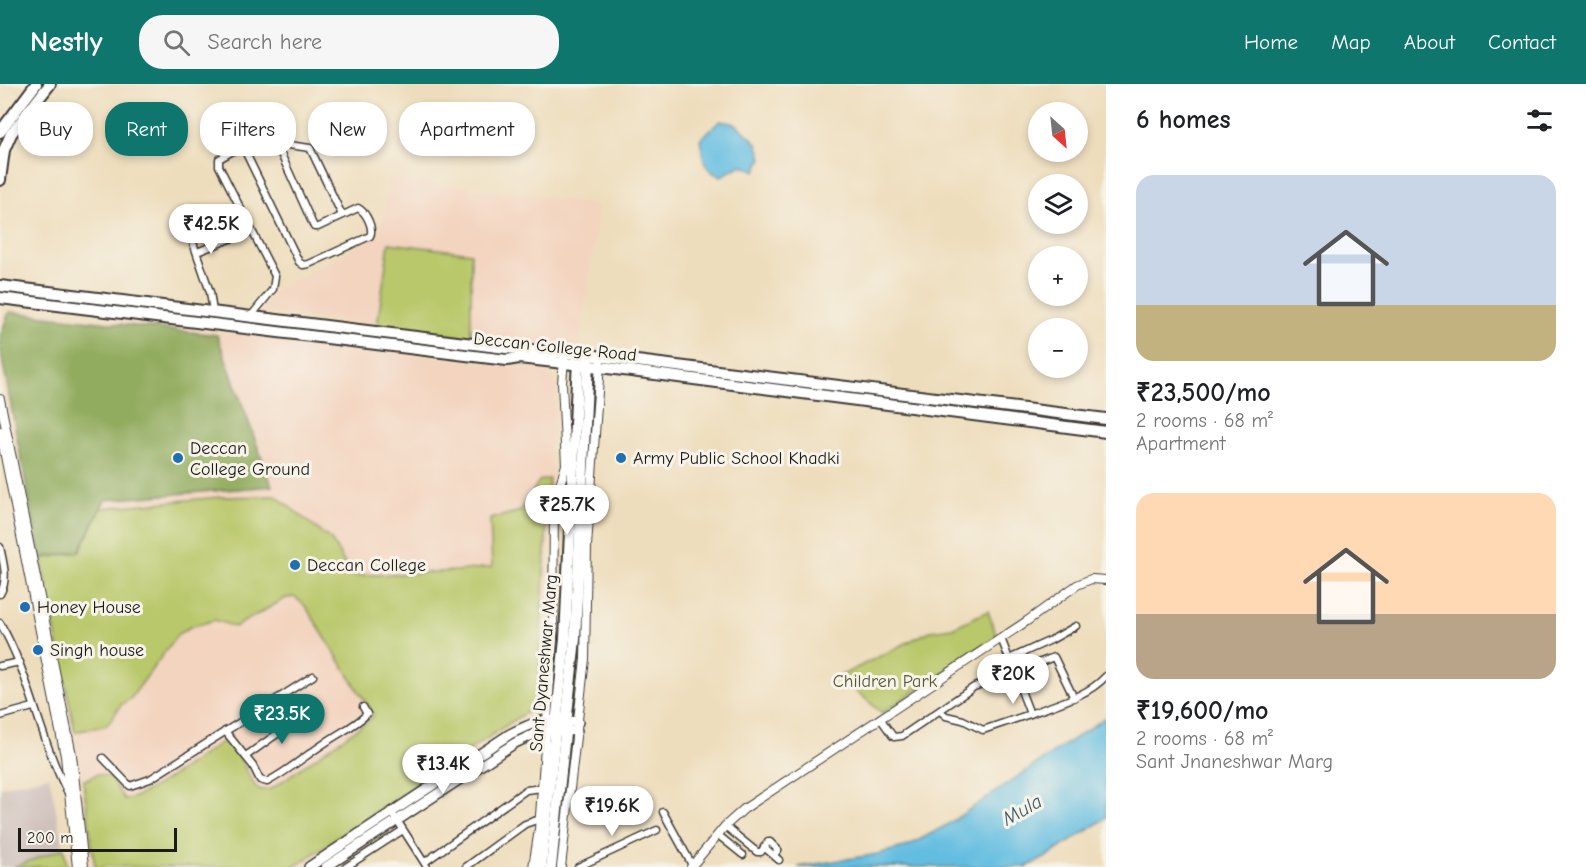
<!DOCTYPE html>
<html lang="en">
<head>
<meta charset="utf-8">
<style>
	:root { --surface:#fff; --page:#f6f6f6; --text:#202124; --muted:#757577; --accent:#0f766e }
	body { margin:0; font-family:"Comic Neue",sans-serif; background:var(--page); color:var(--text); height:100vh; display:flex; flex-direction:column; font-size:22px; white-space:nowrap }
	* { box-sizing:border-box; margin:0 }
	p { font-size:20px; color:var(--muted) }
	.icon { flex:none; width:33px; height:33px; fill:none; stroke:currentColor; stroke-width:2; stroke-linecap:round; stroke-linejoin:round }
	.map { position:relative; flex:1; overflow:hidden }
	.side { display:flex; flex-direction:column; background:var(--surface); width:480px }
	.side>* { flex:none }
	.banner { position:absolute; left:18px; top:18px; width:570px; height:54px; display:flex; gap:12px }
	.needle { width:39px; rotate:153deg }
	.buttons { position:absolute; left:1028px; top:18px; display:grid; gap:12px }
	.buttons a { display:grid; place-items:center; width:60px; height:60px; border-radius:50%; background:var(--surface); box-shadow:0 3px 9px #0003; font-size:30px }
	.scale { position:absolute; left:18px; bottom:15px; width:159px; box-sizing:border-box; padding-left:6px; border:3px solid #1c1c1c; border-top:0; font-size:16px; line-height:21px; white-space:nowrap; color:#1c1c1c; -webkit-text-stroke:4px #f7f3e8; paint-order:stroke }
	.price { position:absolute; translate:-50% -51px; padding:0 14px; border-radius:21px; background:#fff; color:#222; font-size:20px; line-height:39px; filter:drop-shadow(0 2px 3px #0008) }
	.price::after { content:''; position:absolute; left:50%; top:36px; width:18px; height:14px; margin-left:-9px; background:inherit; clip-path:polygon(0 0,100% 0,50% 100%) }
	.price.on { background:var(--accent); color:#fff }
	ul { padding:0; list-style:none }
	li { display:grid; align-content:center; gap:12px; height:318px; padding:0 30px }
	li span { display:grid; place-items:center; height:186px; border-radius:18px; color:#555 }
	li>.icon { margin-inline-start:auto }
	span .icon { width:108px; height:108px; fill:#fffc; stroke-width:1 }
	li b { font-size:26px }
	h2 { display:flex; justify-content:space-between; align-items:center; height:72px; padding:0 30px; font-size:26px }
	.tag { padding:0 21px; border-radius:24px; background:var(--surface); box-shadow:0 3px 9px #0003; font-size:21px; line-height:54px }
	.tag.on { background:var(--accent); color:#fff }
	header { display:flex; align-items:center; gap:36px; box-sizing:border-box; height:84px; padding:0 30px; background:var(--accent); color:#fff }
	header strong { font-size:28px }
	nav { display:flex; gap:33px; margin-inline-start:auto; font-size:21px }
	.search { width:420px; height:54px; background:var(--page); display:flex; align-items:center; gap:15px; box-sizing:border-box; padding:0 21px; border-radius:24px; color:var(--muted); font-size:22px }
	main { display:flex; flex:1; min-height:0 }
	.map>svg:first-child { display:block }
</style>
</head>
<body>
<header>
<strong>Nestly</strong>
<div class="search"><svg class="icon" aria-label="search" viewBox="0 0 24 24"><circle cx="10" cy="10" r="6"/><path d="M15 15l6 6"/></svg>Search here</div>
<nav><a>Home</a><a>Map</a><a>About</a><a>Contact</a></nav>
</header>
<main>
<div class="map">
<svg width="1106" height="783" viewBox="0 0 1106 783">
	<rect width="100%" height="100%" fill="#f7f3e8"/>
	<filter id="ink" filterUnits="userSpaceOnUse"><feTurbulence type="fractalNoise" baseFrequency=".0167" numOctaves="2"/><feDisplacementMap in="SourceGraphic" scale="12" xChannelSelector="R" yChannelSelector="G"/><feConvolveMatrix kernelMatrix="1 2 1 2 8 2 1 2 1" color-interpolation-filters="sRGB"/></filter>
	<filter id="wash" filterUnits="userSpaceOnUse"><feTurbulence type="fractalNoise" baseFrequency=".008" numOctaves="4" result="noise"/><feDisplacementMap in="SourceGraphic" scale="24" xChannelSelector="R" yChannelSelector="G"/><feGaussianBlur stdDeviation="1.35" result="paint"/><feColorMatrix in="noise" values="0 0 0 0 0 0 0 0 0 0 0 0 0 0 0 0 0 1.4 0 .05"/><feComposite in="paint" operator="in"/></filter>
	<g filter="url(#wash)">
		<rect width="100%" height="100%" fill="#eeddbc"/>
		<g fill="#f3d4bf">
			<polygon points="389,94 599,121 579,267 258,228 278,205 381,148"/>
			<polygon points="7,225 231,249 501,281 544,288 549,291 558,303 556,315 558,335 549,368 552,388 545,571 539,623 299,783 89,783 80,685 0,278 0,244"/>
		</g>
		<polygon fill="#cfc0bb" points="49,692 64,764 13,783 0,783 0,703"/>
		<g fill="#b9c86a" stroke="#6a7243" stroke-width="1.5">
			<polygon points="389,159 471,169 471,254 377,242"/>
			<path d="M549,395l-12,226 -243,162h-199l-12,-86 14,-7 13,3 14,22c17,2 81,-46 99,-58l9,4 23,41 6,4 10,-1 101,-71 1,-4 -67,-107 -11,-10 -9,1 -51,29 -20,-7 -25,7 -12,7 -47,64 -10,7 -14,20 -32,7 -34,-173 39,-7 22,-44 118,-11 56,-1 56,45 20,35 105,-5 35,-4 -2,-48 31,-8 18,-30z"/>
			<polygon points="988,527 997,553 882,629 841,594 840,592 930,547 952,544"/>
			<polygon points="64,764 67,783 14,783"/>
		</g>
		<polygon fill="#92ac5e" stroke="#57643d" stroke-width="1.5" points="9,228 217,251 272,402 105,416 79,467 40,474 0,264 0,253"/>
		<g fill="#63bde1" stroke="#406c7e" stroke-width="1.5">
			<path d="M720,37l16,3 21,19 5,15 -6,13 -14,-6 -21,11c-19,-5 -18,-21 -21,-37z"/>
			<polygon points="1106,633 1106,734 1043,775 1026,783 798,783 878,770 908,762 945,742"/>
		</g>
	</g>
	<g filter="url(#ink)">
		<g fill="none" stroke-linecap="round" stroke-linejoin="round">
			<defs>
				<g id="minor">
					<path d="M242,61l57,117 4,3 6,-1 61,-28c4,-8 -4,-24 -12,-28l-40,19h-4l-38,-84"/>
					<polyline points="197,168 235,153"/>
					<polyline points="213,228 210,208 189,147 219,138 233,130"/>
					<polyline points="251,232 273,205 275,192 219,82 219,75 252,56 310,64 342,131"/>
					<path d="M0,463c3,15 9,32 0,47"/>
					<path d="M0,539c31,53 39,115 68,170"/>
					<polyline points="1009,575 1051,556 1076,542"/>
					<polyline points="0,582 20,578"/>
					<polyline points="940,627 946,632 963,636 983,646 1030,630 1001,554"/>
					<path d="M1030,630c25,-10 57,-17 76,-38"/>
					<polyline points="0,632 33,623"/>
					<polyline points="880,634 892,651 894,653 902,652 974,603 1054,573 1074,614"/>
					<path d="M225,647l28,35 7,14 7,2c21,-11 38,-26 58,-39 14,-10 30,-17 42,-29l-4,-7"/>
					<polyline points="246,672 305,630"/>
					<polyline points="103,674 130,702 150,695 313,592"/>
					<polyline points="663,728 692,781"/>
					<polyline points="395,733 427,783"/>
					<polyline points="725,742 757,768 761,768 768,758 770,758 778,766 774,771"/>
					<polyline points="718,751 743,771"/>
					<polyline points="764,763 779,776"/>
					<polyline points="425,778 526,706 542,704"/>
					<polyline points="346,783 403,746"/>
					<polyline points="466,783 525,740 540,735"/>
					<polyline points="578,783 657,746"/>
				</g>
				<g id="tertiary">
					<polyline points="0,315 72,671 84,783"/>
					<polyline points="0,347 65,672 77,783"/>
					<polyline points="533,783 539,745 553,555 554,420 566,381 562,299 564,276"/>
					<polyline points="561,783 585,575 587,462 600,280"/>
					<polyline points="691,783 725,742 744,725 1027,537 1077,501 1091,495 1106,496"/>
				</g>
				<g id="secondary">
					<path d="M309,783l201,-133c30,-15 34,-16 68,-12"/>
					<polyline points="326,783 515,659 545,645 577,647"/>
				</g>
				<g id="primary">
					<polyline points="0,48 36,0"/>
					<polyline points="0,96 4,66 11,50 50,0"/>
					<polyline points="0,202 506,264 588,271 1106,335"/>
					<polyline points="0,214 507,276 519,274 600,283 1106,348"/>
					<polyline points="541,783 565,555 578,275"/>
					<polyline points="551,783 575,555 588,277"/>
				</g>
			</defs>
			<use href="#minor" stroke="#3c3934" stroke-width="9"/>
			<use href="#tertiary" stroke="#3c3934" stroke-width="10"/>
			<use href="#secondary" stroke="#3c3934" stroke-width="12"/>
			<use href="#primary" stroke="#3c3934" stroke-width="14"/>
			<use href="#minor" stroke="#fff" stroke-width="6"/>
			<use href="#tertiary" stroke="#fff" stroke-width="8"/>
			<use href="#secondary" stroke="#fff" stroke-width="9"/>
			<use href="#primary" stroke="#fff" stroke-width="10"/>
		</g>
	</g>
	<g fill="#1f6fb2" stroke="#f7f3e8" stroke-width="2">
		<circle cx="178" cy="374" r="6"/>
		<circle cx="621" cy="374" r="6"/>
		<circle cx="295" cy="481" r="6"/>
		<circle cx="25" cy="523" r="6"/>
		<circle cx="38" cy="566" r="6"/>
	</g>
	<g text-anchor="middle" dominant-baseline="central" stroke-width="6" stroke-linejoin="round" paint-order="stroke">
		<g font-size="18" fill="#1c1c1c" stroke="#f7f3e8">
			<text transform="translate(555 263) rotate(6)">Deccan College Road</text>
			<text transform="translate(544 579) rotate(-85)">Sant Dyaneshwar Marg</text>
		</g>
		<g font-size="18" fill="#1c1c1c" stroke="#f7f3e8" text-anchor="start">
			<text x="190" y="364">Deccan<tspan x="190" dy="21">College Ground</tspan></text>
			<text x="633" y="374">Army Public School Khadki</text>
			<text x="307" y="481">Deccan College</text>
			<text x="37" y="523">Honey House</text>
			<text x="50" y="566">Singh house</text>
		</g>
		<g font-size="18" fill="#535837" stroke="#f7f3e8">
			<text x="885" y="597">Children Park</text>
		</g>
		<g font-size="20" font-style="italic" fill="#385c6b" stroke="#f7f3e8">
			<text transform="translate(1022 726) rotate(-30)">Mula</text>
		</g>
	</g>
</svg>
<div class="buttons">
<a><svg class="needle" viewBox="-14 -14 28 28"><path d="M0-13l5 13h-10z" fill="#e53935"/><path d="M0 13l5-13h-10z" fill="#757577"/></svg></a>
<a><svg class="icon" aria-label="layers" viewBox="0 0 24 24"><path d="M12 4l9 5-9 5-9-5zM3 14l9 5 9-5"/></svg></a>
<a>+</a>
<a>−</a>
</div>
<div class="scale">200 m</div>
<b class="price" style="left:211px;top:171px">₹42.5K</b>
<b class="price" style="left:567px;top:452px">₹25.7K</b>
<b class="price" style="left:1013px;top:621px">₹20K</b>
<b class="price on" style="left:282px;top:661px">₹23.5K</b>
<b class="price" style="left:443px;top:711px">₹13.4K</b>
<b class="price" style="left:612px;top:753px">₹19.6K</b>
<div class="banner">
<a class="tag">Buy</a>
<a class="tag on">Rent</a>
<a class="tag">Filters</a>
<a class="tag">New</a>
<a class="tag">Apartment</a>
</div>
</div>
<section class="side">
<h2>6 homes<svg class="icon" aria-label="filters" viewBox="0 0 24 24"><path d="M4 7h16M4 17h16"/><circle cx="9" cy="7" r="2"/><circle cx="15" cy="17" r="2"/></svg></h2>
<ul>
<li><span style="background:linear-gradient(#c9d6e8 70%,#c2b280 0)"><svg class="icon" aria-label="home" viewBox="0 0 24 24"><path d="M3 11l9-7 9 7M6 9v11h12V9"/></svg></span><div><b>₹23,500/mo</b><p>2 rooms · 68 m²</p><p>Apartment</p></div></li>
<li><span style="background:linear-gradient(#ffd9b3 65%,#b9a48a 0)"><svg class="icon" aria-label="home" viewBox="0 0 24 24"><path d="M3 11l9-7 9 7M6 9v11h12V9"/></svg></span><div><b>₹19,600/mo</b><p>2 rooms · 68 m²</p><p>Sant Jnaneshwar Marg</p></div></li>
</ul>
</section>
</main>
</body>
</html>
